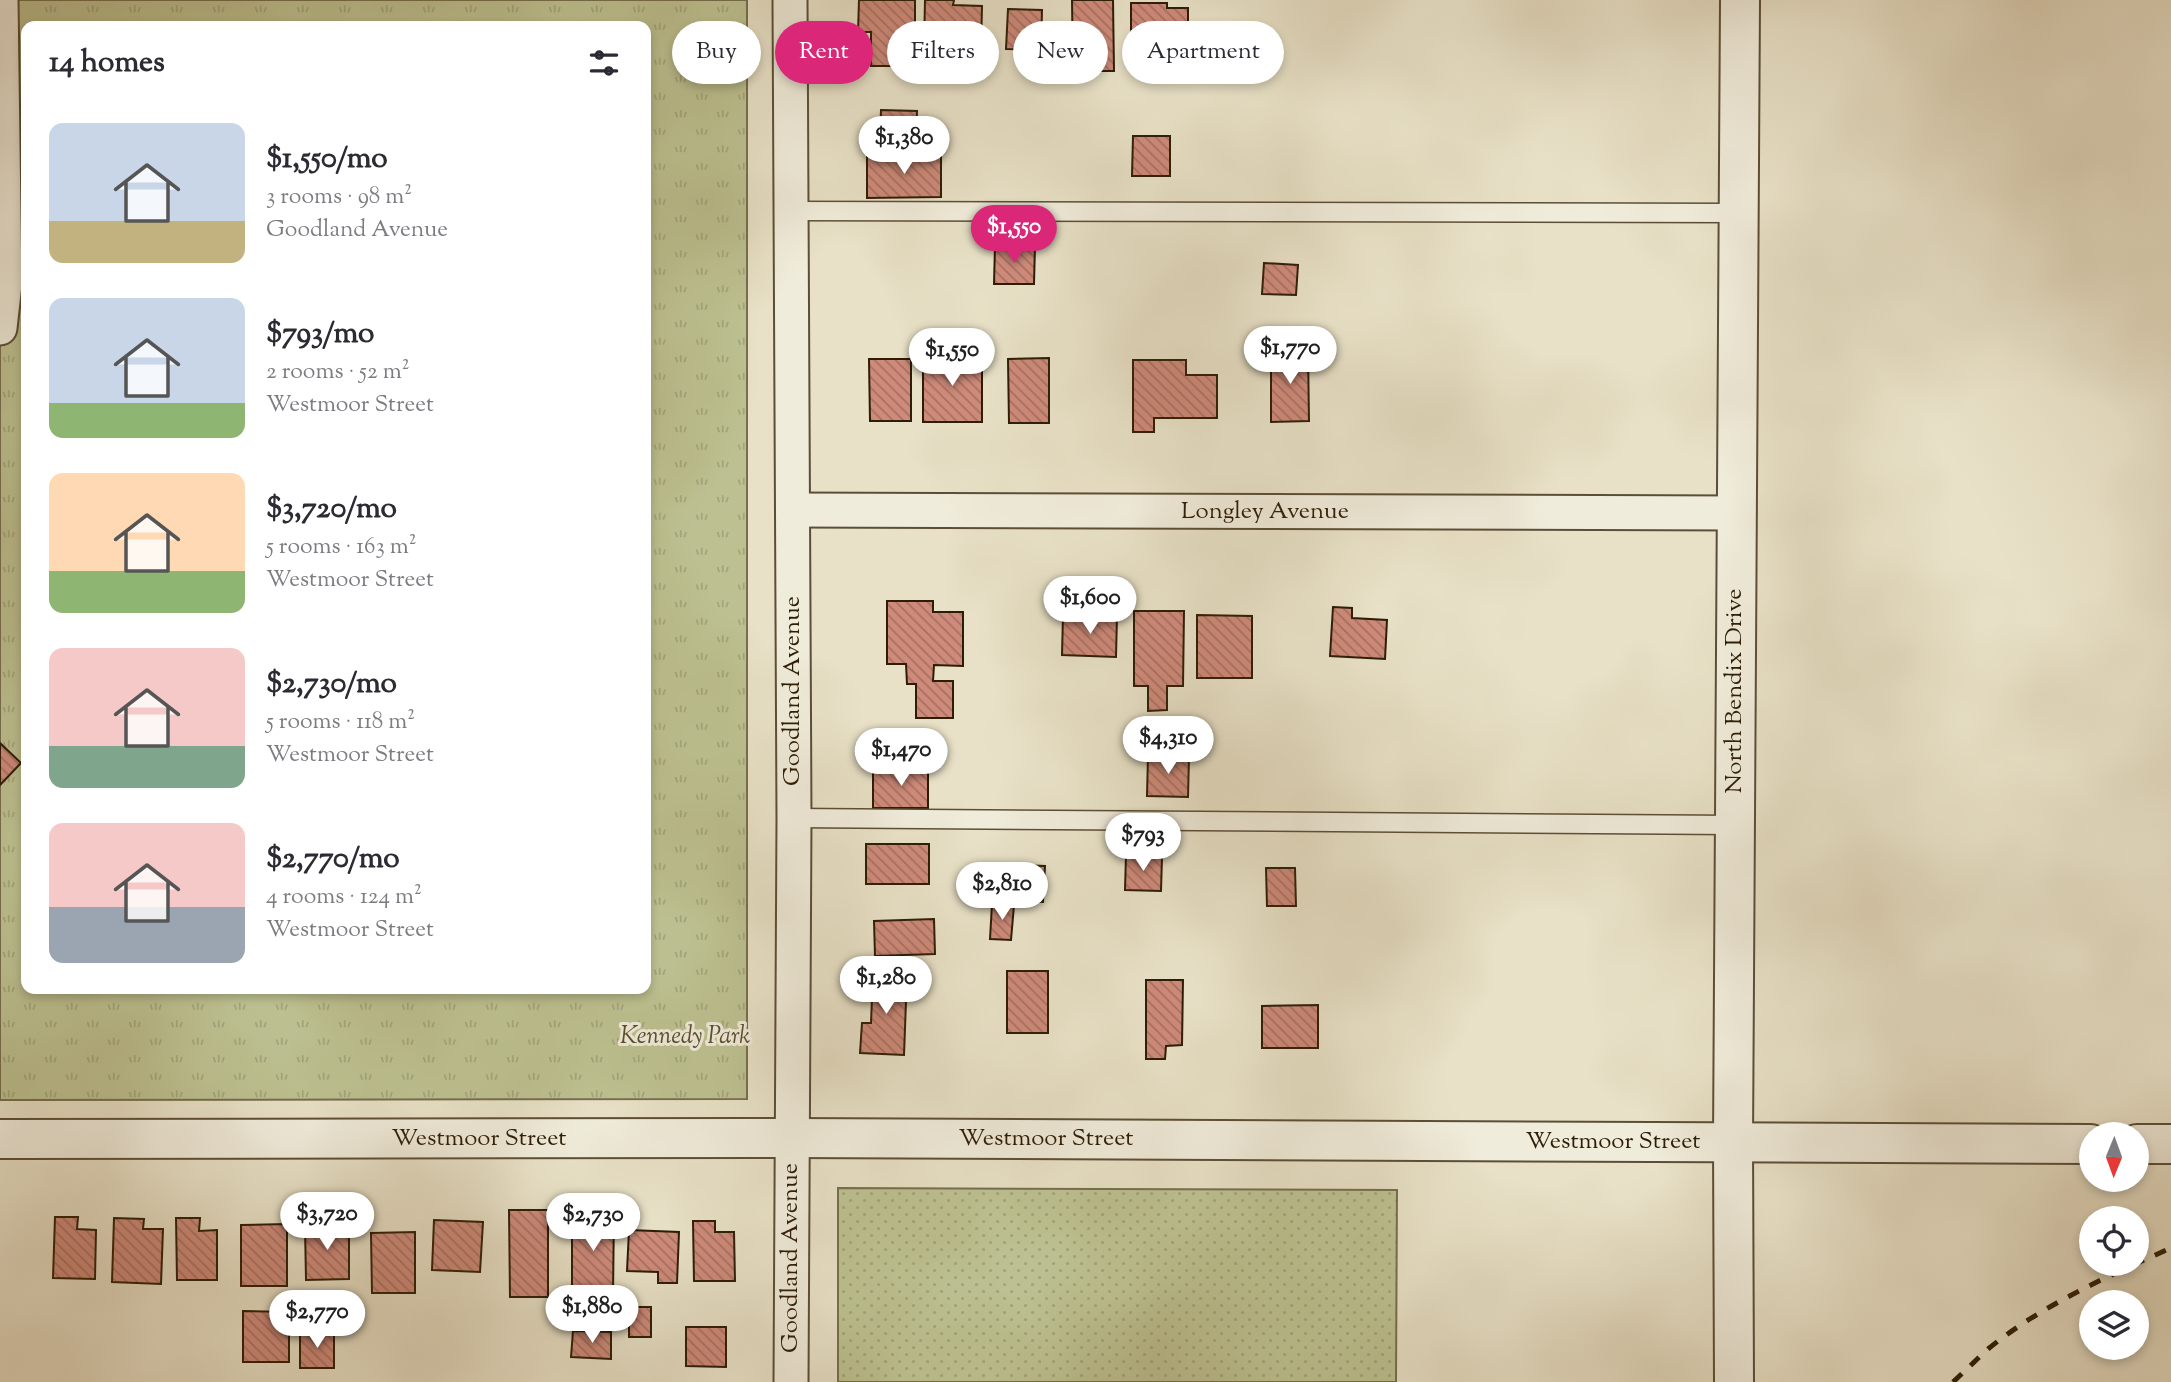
<!DOCTYPE html>
<html lang="en">
<head>
<meta charset="utf-8">
<style>
	:root { --surface:#fff; --page:#f7f7f7; --text:#2b2b33; --muted:#7c7c81; --accent:#db2777 }
	body { margin:0; font-family:"Sorts Mill Goudy",serif; background:var(--page); color:var(--text); height:100vh; display:flex; flex-direction:column; font-size:26px; white-space:nowrap }
	* { box-sizing:border-box; margin:0 }
	p { font-size:23px; color:var(--muted) }
	.icon { flex:none; width:38px; height:38px; fill:none; stroke:currentColor; stroke-width:2; stroke-linecap:round; stroke-linejoin:round }
	.map { position:relative; flex:1; overflow:hidden }
	.side { position:absolute; left:21px; top:21px; width:630px; height:973px; display:flex; flex-direction:column; background:var(--surface); border-radius:14px; box-shadow:0 4px 10px #0003 }
	.side>* { flex:none }
	.banner { position:absolute; left:672px; top:21px; width:665px; height:63px; display:flex; gap:14px }
	.needle { width:46px; rotate:181deg }
	.controls { position:absolute; left:2079px; top:1122px; display:grid; gap:14px }
	.controls a { display:grid; place-items:center; width:70px; height:70px; border-radius:50%; background:var(--surface); box-shadow:0 4px 10px #0003; font-size:35px }
	.price { position:absolute; translate:-50% -60px; padding:0 16px; border-radius:24px; background:#fff; color:#222; font-size:23px; line-height:46px; filter:drop-shadow(0 2px 4px #0008) }
	.price::after { content:''; position:absolute; left:50%; top:42px; width:21px; height:16px; margin-left:-10px; background:inherit; clip-path:polygon(0 0,100% 0,50% 100%) }
	.price.on { background:var(--accent); color:#fff }
	ul { padding:0; list-style:none }
	li { display:flex; align-items:center; gap:21px; height:175px; padding:0 28px }
	li span { display:grid; place-items:center; flex:none; width:196px; height:140px; border-radius:14px; color:#555 }
	li>.icon { margin-inline-start:auto }
	span .icon { width:84px; height:84px; fill:#fffc; stroke-width:1 }
	li b { font-size:30px }
	h2 { display:flex; justify-content:space-between; align-items:center; height:84px; padding:0 28px; font-size:30px }
	.chip { padding:0 24px; border-radius:32px; background:var(--surface); box-shadow:0 4px 10px #0003; font-size:24px; line-height:63px }
	.chip.on { background:var(--accent); color:#fff }
	.map>svg:first-child { display:block }
</style>
</head>
<body>
<div class="map">
<svg width="2171" height="1382" viewBox="0 0 2171 1382">
	<defs>
		<pattern id="grass-dots" width="8" height="8" patternUnits="userSpaceOnUse" patternTransform="scale(1.75)"><rect width="8" height="8" fill="#bdc191"/><path d="M2 2h.1M6 6h.1" fill="none" stroke="#a3a57c" stroke-width="1.8" stroke-linecap="round"/></pattern>
		<pattern id="park-tufts" width="24" height="20" patternUnits="userSpaceOnUse" patternTransform="scale(1.75)"><rect width="24" height="20" fill="#bdc191"/><path d="M3 7l-1-3M5 7V3M7 7l1-3M15 17l-1-3M17 17v-4M19 17l1-3" fill="none" stroke="#a3a57c"/></pattern>
		<pattern id="building-back-hatch" width="6" height="6" patternUnits="userSpaceOnUse" patternTransform="scale(1.75)"><rect width="6" height="6" fill="#ce8a7a"/><path d="M-1 5l2 2M0 0l6 6M5-1l2 2" fill="none" stroke="#a87062"/></pattern>
	</defs>
	<rect width="100%" height="100%" fill="#e8e1c7"/>
	<filter id="stains"><feTurbulence type="fractalNoise" baseFrequency=".00286" numOctaves="4"/><feColorMatrix values="0 0 0 0 .2 0 0 0 0 .09 0 0 0 0 .02 0 0 0 .5 -.17"/></filter>
	<radialGradient id="worn" r=".72"><stop offset=".6" stop-color="#630" stop-opacity="0"/><stop offset="1" stop-color="#630" stop-opacity=".3"/></radialGradient>
	<polygon fill="url(#grass-dots)" stroke="#756f4c" stroke-width="2" points="838,1188 1397,1190 1396,1382 838,1382"/>
	<path fill="url(#park-tufts)" stroke="#756f4c" stroke-width="2" fill-rule="evenodd" d="M0,0h747v1099l-747,1zM26,26h620v963h-620z"/>
	<g fill="url(#building-back-hatch)" stroke="#2d1d06" stroke-width="2">
		<polygon points="859,0 915,0 915,66 871,66 871,32 858,32"/>
		<polygon points="925,0 954,0 953,5 982,6 981,50 924,47"/>
		<polygon points="1072,0 1113,0 1114,71 1073,71"/>
		<polygon points="1131,3 1167,3 1167,8 1188,8 1188,50 1131,50"/>
		<polygon points="1008,9 1042,10 1041,50 1006,49"/>
		<polygon points="881,110 917,111 916,137 880,135"/>
		<polygon points="1133,136 1170,136 1170,176 1132,176"/>
		<polygon points="941,153 941,197 867,198 867,154"/>
		<polygon points="995,245 1035,246 1034,284 994,284"/>
		<polygon points="1264,263 1298,265 1296,295 1262,294"/>
		<polygon points="1271,350 1308,350 1309,421 1271,422"/>
		<polygon points="923,353 982,354 982,422 923,422"/>
		<polygon points="1049,358 1049,423 1009,423 1008,359"/>
		<polygon points="869,359 911,359 911,421 870,421"/>
		<polygon points="1133,360 1186,360 1186,375 1217,375 1217,418 1154,418 1154,432 1133,432"/>
		<polygon points="887,601 933,601 933,612 963,612 963,666 934,665 933,681 953,681 953,718 916,718 916,684 907,684 906,664 887,664"/>
		<polygon points="1333,607 1352,608 1352,618 1387,620 1385,659 1330,656"/>
		<polygon points="1134,611 1184,611 1183,686 1167,686 1167,710 1148,711 1148,686 1134,686"/>
		<polygon points="1063,615 1117,616 1116,657 1062,655"/>
		<polygon points="1197,615 1252,616 1252,678 1197,678"/>
		<polygon points="0,743 21,763 0,785"/>
		<polygon points="1148,755 1189,757 1188,797 1147,796"/>
		<polygon points="928,768 928,808 873,808 873,769"/>
		<rect x="866" y="844" width="63" height="40"/>
		<polygon points="1126,855 1162,857 1161,891 1125,890"/>
		<polygon points="1013,865 1045,866 1043,902 1012,900"/>
		<polygon points="1266,868 1295,868 1296,906 1267,906"/>
		<polygon points="992,904 1014,905 1011,940 990,939"/>
		<polygon points="934,919 935,954 875,956 874,921"/>
		<rect x="1007" y="971" width="41" height="62"/>
		<polygon points="873,973 907,975 904,1055 860,1053 862,1023 871,1023"/>
		<polygon points="1146,980 1183,980 1182,1045 1166,1046 1165,1059 1146,1059"/>
		<polygon points="1318,1005 1318,1048 1262,1048 1262,1006"/>
		<polygon points="509,1210 548,1210 548,1297 510,1297"/>
		<polygon points="572,1211 614,1211 613,1295 572,1294"/>
		<polygon points="55,1217 78,1217 77,1229 96,1230 95,1279 53,1278"/>
		<polygon points="114,1218 144,1219 143,1229 163,1229 161,1284 112,1282"/>
		<polygon points="176,1218 200,1218 199,1231 217,1230 217,1280 177,1280"/>
		<polygon points="434,1220 483,1222 480,1272 432,1270"/>
		<polygon points="693,1221 715,1221 715,1232 734,1232 735,1281 694,1281"/>
		<polygon points="287,1224 287,1286 241,1286 241,1225"/>
		<polygon points="349,1225 349,1279 306,1280 305,1226"/>
		<polygon points="629,1230 679,1232 677,1283 658,1283 658,1272 627,1271"/>
		<polygon points="415,1232 415,1293 372,1293 371,1233"/>
		<rect x="629" y="1307" width="22" height="30"/>
		<polygon points="243,1311 289,1312 289,1362 243,1362"/>
		<polygon points="686,1327 726,1327 726,1367 686,1366"/>
		<polygon points="573,1331 611,1332 611,1359 571,1357"/>
		<rect x="300" y="1332" width="34" height="36"/>
	</g>
	<g fill="none" stroke-linecap="round" stroke-linejoin="round">
		<defs>
			<g id="service">
				<polyline points="790,211 1739,213"/>
				<polyline points="794,818 1735,825"/>
			</g>
			<g id="minor">
				<polyline points="790,0 794,818 791,1382"/>
				<polyline points="0,328 5,284 1,0"/>
				<polyline points="793,510 1737,513"/>
			</g>
			<g id="tertiary">
				<polyline points="0,1139 791,1138 2091,1144"/>
				<polyline points="2137,1144 2171,1144"/>
				<polyline points="1734,1382 1733,1142 1740,0"/>
			</g>
		</defs>
		<use href="#service" stroke="#5c4e36" stroke-width="21"/>
		<use href="#minor" stroke="#5c4e36" stroke-width="37"/>
		<use href="#tertiary" stroke="#5c4e36" stroke-width="42"/>
		<use href="#service" stroke="#f0ecdb" stroke-width="18"/>
		<use href="#minor" stroke="#f0ecdb" stroke-width="33"/>
		<use href="#tertiary" stroke="#f0ecdb" stroke-width="38"/>
		<path stroke="#2d1d06" stroke-width="5" stroke-dasharray="12 12" stroke-linecap="butt" d="M1953,1382c12,-11 23,-22 35,-33 54,-44 120,-73 183,-101"/>
	</g>
	<g text-anchor="middle" dominant-baseline="central" stroke-width="6" stroke-linejoin="round" paint-order="stroke">
		<g font-size="24" fill="#2d1d06" stroke="#f0ecdb">
			<text x="1265" y="512">Longley Avenue</text>
			<text transform="translate(793 691) rotate(-90)">Goodland Avenue</text>
			<text transform="translate(1735 691) rotate(-90)">North Bendix Drive</text>
			<text x="479" y="1139">Westmoor Street</text>
			<text x="1046" y="1139">Westmoor Street</text>
			<text x="1613" y="1142">Westmoor Street</text>
			<text transform="translate(791 1258) rotate(-90)">Goodland Avenue</text>
		</g>
		<g font-size="24" font-style="italic" fill="#584e30" stroke="#f0ecdb">
			<text x="685" y="1037">Kennedy Park</text>
		</g>
	</g>
	<rect width="100%" height="100%" filter="url(#stains)"/>
	<rect width="100%" height="100%" fill="url(#worn)"/>
</svg>
<div class="controls">
<a><svg class="needle" viewBox="-14 -14 28 28"><path d="M0-13l5 13h-10z" fill="#e53935"/><path d="M0 13l5-13h-10z" fill="#7c7c81"/></svg></a>
<a><svg class="icon" aria-label="locate" viewBox="0 0 24 24"><circle cx="12" cy="12" r="6"/><path d="M12 2v4M12 18v4M2 12h4M18 12h4"/></svg></a>
<a><svg class="icon" aria-label="layers" viewBox="0 0 24 24"><path d="M12 4l9 5-9 5-9-5zM3 14l9 5 9-5"/></svg></a>
</div>
<b class="price" style="left:904px;top:176px">$1,380</b>
<b class="price on" style="left:1014px;top:265px">$1,550</b>
<b class="price" style="left:1290px;top:386px">$1,770</b>
<b class="price" style="left:952px;top:388px">$1,550</b>
<b class="price" style="left:1090px;top:636px">$1,600</b>
<b class="price" style="left:1168px;top:776px">$4,310</b>
<b class="price" style="left:901px;top:788px">$1,470</b>
<b class="price" style="left:1143px;top:873px">$793</b>
<b class="price" style="left:1002px;top:922px">$2,810</b>
<b class="price" style="left:886px;top:1016px">$1,280</b>
<b class="price" style="left:327px;top:1252px">$3,720</b>
<b class="price" style="left:593px;top:1253px">$2,730</b>
<b class="price" style="left:592px;top:1345px">$1,880</b>
<b class="price" style="left:317px;top:1350px">$2,770</b>
<div class="banner">
<a class="chip">Buy</a>
<a class="chip on">Rent</a>
<a class="chip">Filters</a>
<a class="chip">New</a>
<a class="chip">Apartment</a>
</div>
<section class="side">
<h2>14 homes<svg class="icon" aria-label="filters" viewBox="0 0 24 24"><path d="M4 7h16M4 17h16"/><circle cx="9" cy="7" r="2"/><circle cx="15" cy="17" r="2"/></svg></h2>
<ul>
<li><span style="background:linear-gradient(#c9d6e8 70%,#c2b280 0)"><svg class="icon" aria-label="home" viewBox="0 0 24 24"><path d="M3 11l9-7 9 7M6 9v11h12V9"/></svg></span><div><b>$1,550/mo</b><p>3 rooms · 98 m²</p><p>Goodland Avenue</p></div></li>
<li><span style="background:linear-gradient(#c9d6e8 75%,#8fb573 0)"><svg class="icon" aria-label="home" viewBox="0 0 24 24"><path d="M3 11l9-7 9 7M6 9v11h12V9"/></svg></span><div><b>$793/mo</b><p>2 rooms · 52 m²</p><p>Westmoor Street</p></div></li>
<li><span style="background:linear-gradient(#ffd9b3 70%,#8fb573 0)"><svg class="icon" aria-label="home" viewBox="0 0 24 24"><path d="M3 11l9-7 9 7M6 9v11h12V9"/></svg></span><div><b>$3,720/mo</b><p>5 rooms · 163 m²</p><p>Westmoor Street</p></div></li>
<li><span style="background:linear-gradient(#f6c9c9 70%,#7fa58c 0)"><svg class="icon" aria-label="home" viewBox="0 0 24 24"><path d="M3 11l9-7 9 7M6 9v11h12V9"/></svg></span><div><b>$2,730/mo</b><p>5 rooms · 118 m²</p><p>Westmoor Street</p></div></li>
<li><span style="background:linear-gradient(#f6c9c9 60%,#9aa5b1 0)"><svg class="icon" aria-label="home" viewBox="0 0 24 24"><path d="M3 11l9-7 9 7M6 9v11h12V9"/></svg></span><div><b>$2,770/mo</b><p>4 rooms · 124 m²</p><p>Westmoor Street</p></div></li>
</ul>
</section>
</div>
</body>
</html>
